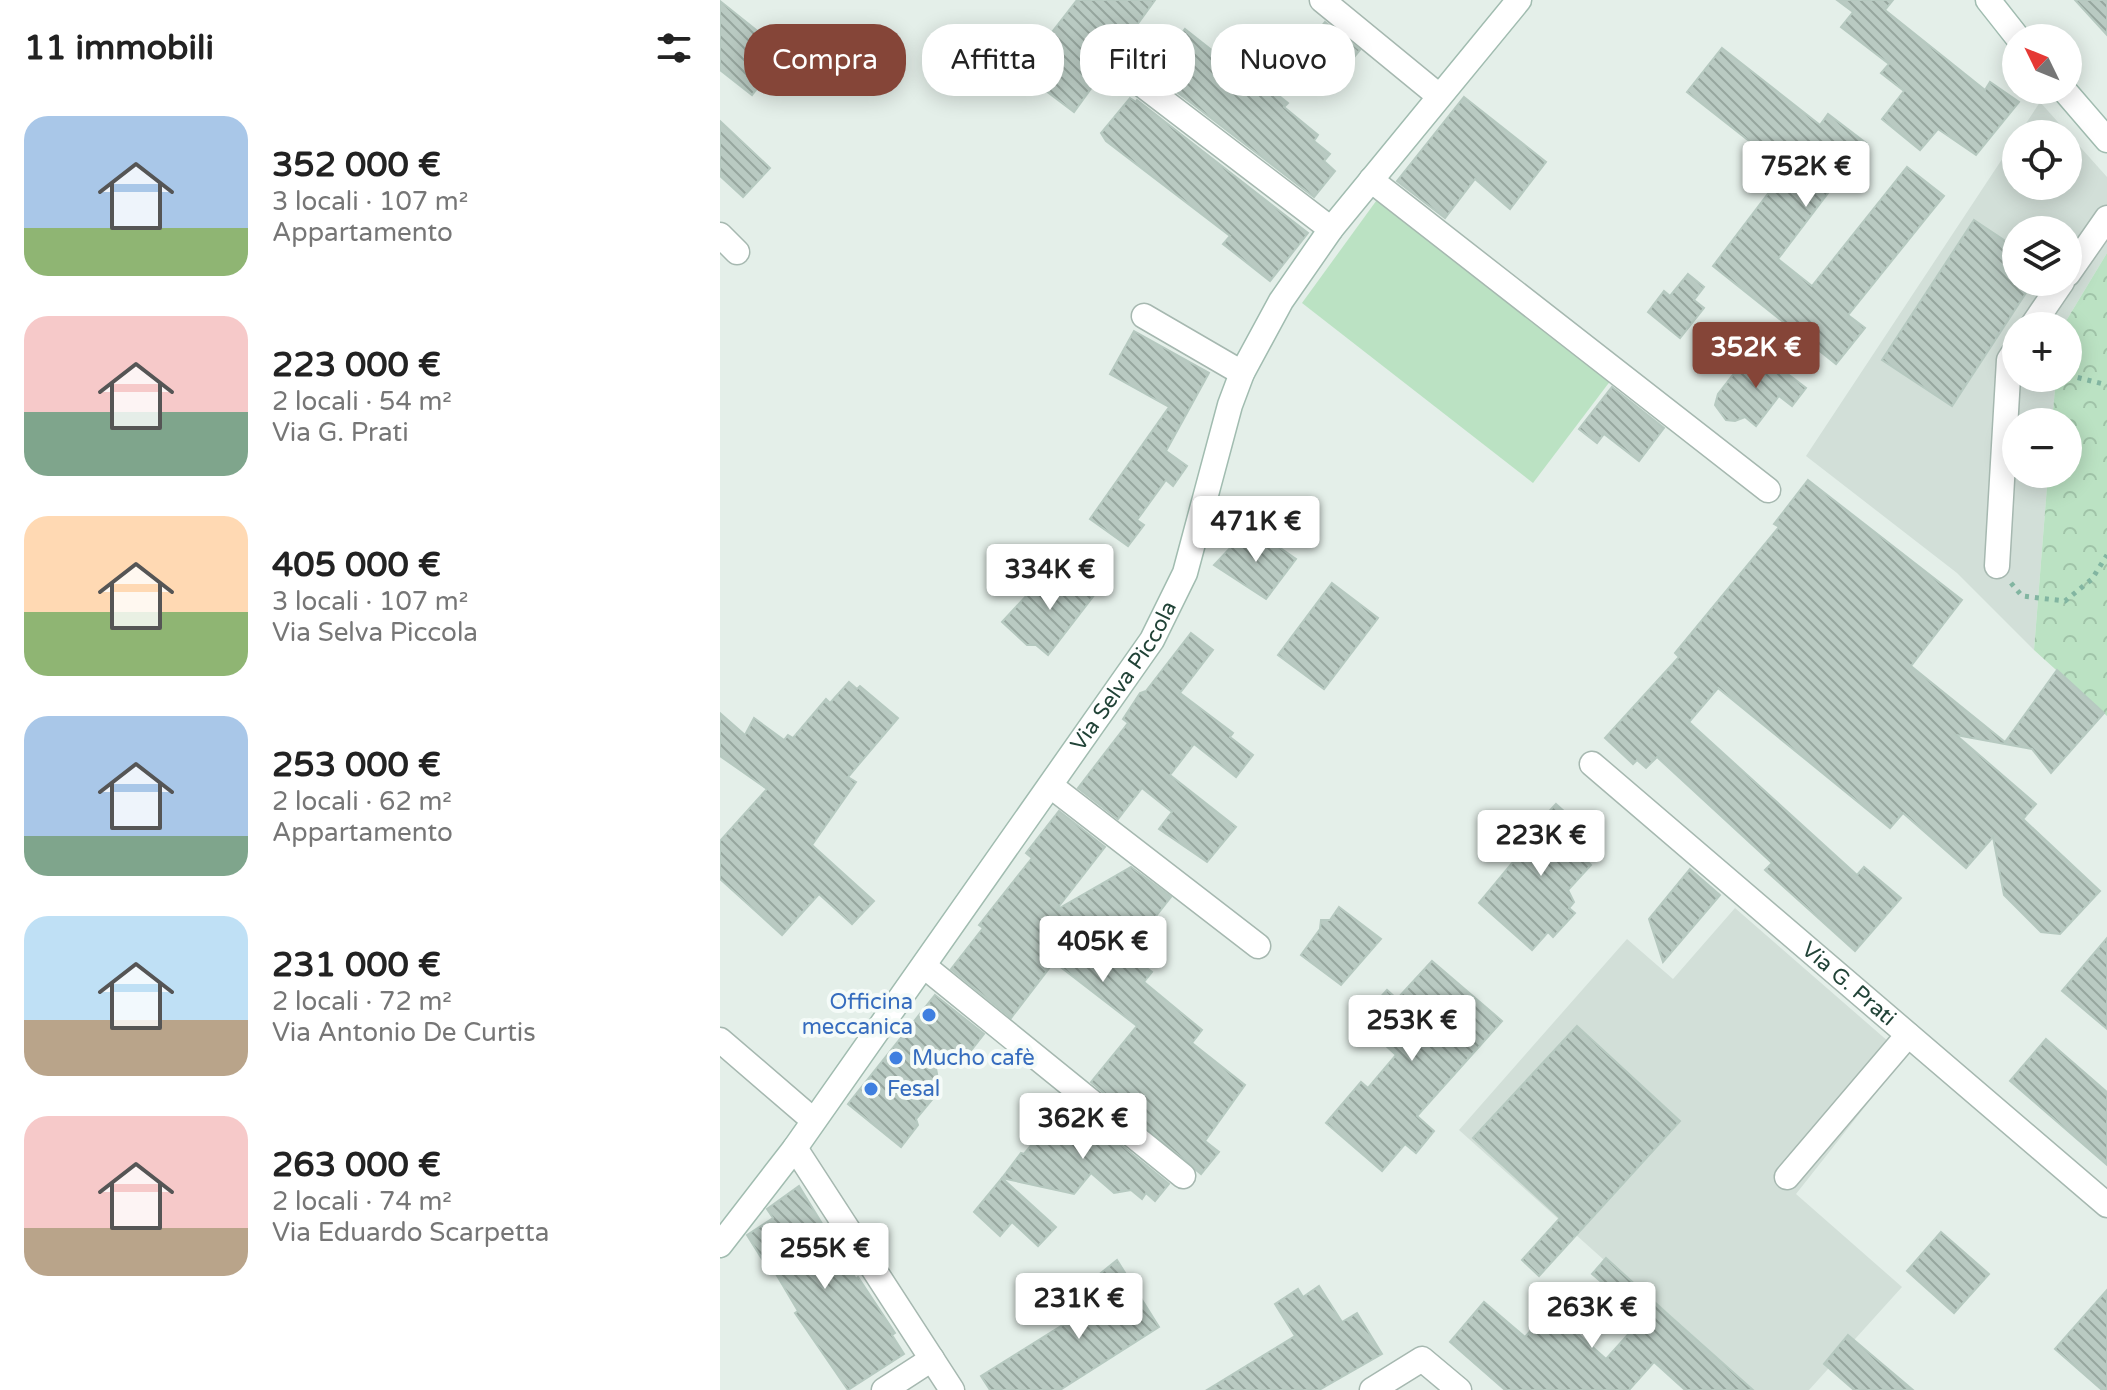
<!DOCTYPE html>
<html lang="it">
<head>
<meta charset="utf-8">
<style>
	:root { --surface:#fff; --page:#f6f6f6; --text:#222; --muted:#767676; --accent:#854538 }
	body { margin:0; font-family:"Varela Round",sans-serif; background:var(--page); color:var(--text); height:100vh; display:flex; flex-direction:column; font-size:30px; white-space:nowrap }
	* { box-sizing:border-box; margin:0 }
	p { font-size:26px; color:var(--muted) }
	.icon { flex:none; width:44px; height:44px; fill:none; stroke:currentColor; stroke-width:2; stroke-linecap:round; stroke-linejoin:round }
	.map { position:relative; flex:1; overflow:hidden }
	.panel { display:flex; flex-direction:column; background:var(--surface); width:720px }
	.panel>* { flex:none }
	.guide { position:absolute; left:24px; top:24px; width:760px; height:72px; display:flex; gap:16px }
	.needle { width:52px; rotate:313deg }
	.tools { position:absolute; left:1282px; top:24px; display:grid; gap:16px }
	.tools a { display:grid; place-items:center; width:80px; height:80px; border-radius:50%; background:var(--surface); box-shadow:0 4px 20px #0003; font-size:40px }
	.price { position:absolute; translate:-50% -68px; padding:0 18px; border-radius:8px; background:#fff; color:#222; font-size:26px; line-height:52px; filter:drop-shadow(0 2px 4px #0008) }
	.price::after { content:''; position:absolute; left:50%; top:48px; width:24px; height:18px; margin-left:-12px; background:inherit; clip-path:polygon(0 0,100% 0,50% 100%) }
	.price.on { background:var(--accent); color:#fff }
	ul { padding:0; list-style:none }
	li { display:flex; align-items:center; gap:24px; height:200px; padding:0 24px }
	li span { display:grid; place-items:center; flex:none; width:224px; height:160px; border-radius:24px; color:#555 }
	li>.icon { margin-inline-start:auto }
	span .icon { width:96px; height:96px; fill:#fffc; stroke-width:1 }
	li b { font-size:34px }
	h2 { display:flex; justify-content:space-between; align-items:center; height:96px; padding:0 24px; font-size:34px }
	.pill { padding:0 28px; border-radius:32px; background:var(--surface); box-shadow:0 4px 20px #0003; font-size:28px; line-height:72px }
	.pill.on { background:var(--accent); color:#fff }
	main { display:flex; flex:1; min-height:0 }
	.map>svg:first-child { display:block }
</style>
</head>
<body>
<main>
<section class="panel">
<h2>11 immobili<svg class="icon" aria-label="filters" viewBox="0 0 24 24"><path d="M4 7h16M4 17h16"/><circle cx="9" cy="7" r="2"/><circle cx="15" cy="17" r="2"/></svg></h2>
<ul>
<li><span style="background:linear-gradient(#a9c7e8 70%,#8fb573 0)"><svg class="icon" aria-label="home" viewBox="0 0 24 24"><path d="M3 11l9-7 9 7M6 9v11h12V9"/></svg></span><div><b>352 000 €</b><p>3 locali · 107 m²</p><p>Appartamento</p></div></li>
<li><span style="background:linear-gradient(#f6c9c9 60%,#7fa58c 0)"><svg class="icon" aria-label="home" viewBox="0 0 24 24"><path d="M3 11l9-7 9 7M6 9v11h12V9"/></svg></span><div><b>223 000 €</b><p>2 locali · 54 m²</p><p>Via G. Prati</p></div></li>
<li><span style="background:linear-gradient(#ffd9b3 60%,#8fb573 0)"><svg class="icon" aria-label="home" viewBox="0 0 24 24"><path d="M3 11l9-7 9 7M6 9v11h12V9"/></svg></span><div><b>405 000 €</b><p>3 locali · 107 m²</p><p>Via Selva Piccola</p></div></li>
<li><span style="background:linear-gradient(#a9c7e8 75%,#7fa58c 0)"><svg class="icon" aria-label="home" viewBox="0 0 24 24"><path d="M3 11l9-7 9 7M6 9v11h12V9"/></svg></span><div><b>253 000 €</b><p>2 locali · 62 m²</p><p>Appartamento</p></div></li>
<li><span style="background:linear-gradient(#bfe0f5 65%,#b9a48a 0)"><svg class="icon" aria-label="home" viewBox="0 0 24 24"><path d="M3 11l9-7 9 7M6 9v11h12V9"/></svg></span><div><b>231 000 €</b><p>2 locali · 72 m²</p><p>Via Antonio De Curtis</p></div></li>
<li><span style="background:linear-gradient(#f6c9c9 70%,#b9a48a 0)"><svg class="icon" aria-label="home" viewBox="0 0 24 24"><path d="M3 11l9-7 9 7M6 9v11h12V9"/></svg></span><div><b>263 000 €</b><p>2 locali · 74 m²</p><p>Via Eduardo Scarpetta</p></div></li>
</ul>
</section>
<div class="map">
<svg width="1387" height="1390" viewBox="0 0 1387 1390">
	<defs>
		<pattern id="park-crowns" width="20" height="18" patternUnits="userSpaceOnUse" patternTransform="scale(2)"><rect width="20" height="18" fill="#bbe2c3"/><path d="M2 6a3 3 0 1 1 6 0M12 15a3 3 0 1 1 6 0" fill="none" stroke="#a0c3a8"/></pattern>
		<pattern id="building-back-hatch" width="6" height="6" patternUnits="userSpaceOnUse" patternTransform="scale(2)"><rect width="6" height="6" fill="#b9cac2"/><path d="M-1 5l2 2M0 0l6 6M5-1l2 2" fill="none" stroke="#96a69e"/></pattern>
	</defs>
	<rect width="100%" height="100%" fill="#e4efe9"/>
	<g fill="#d2dfd8" fill-rule="evenodd">
		<path d="M1320,102l67,75v76l-44,73h-47v52h40l-4,44h-36v52h32l-14,176 -77,-77 -151,-117 210,-318v48h52v-52h-49zM1296,230h52v52h-52z"/>
		<polygon points="1015,908 1185,1056 1076,1194 1182,1287 1089,1390 1029,1390 739,1130 907,939 953,979"/>
	</g>
	<polygon fill="#bbe2c3" points="659,197 891,380 813,483 582,303"/>
	<polygon fill="url(#park-crowns)" points="1387,253 1387,716 1314,650 1328,474 1348,474 1348,422 1332,422 1336,378 1348,378 1348,326 1343,326"/>
	<g fill="url(#building-back-hatch)" stroke="#b6c9c0" stroke-width="2">
		<polygon points="357,0 435,0 354,112 301,72"/>
		<polygon points="1117,0 1173,0 1165,10 1265,90 1270,82 1299,102 1256,155 1218,129 1200,150 1162,119 1184,91 1161,73 1169,64 1121,27 1133,12"/>
		<polygon points="1355,0 1387,0 1387,35"/>
		<polygon points="0,1 65,53 32,95 0,70"/>
		<polygon points="605,22 640,50 616,79 582,51"/>
		<polygon points="465,29 522,74 526,69 568,103 564,107 598,135 594,141 610,154 604,161 615,171 594,197 436,76 439,72 434,68"/>
		<polygon points="1002,48 1100,125 1108,114 1146,143 1058,259 1092,286 1187,167 1224,196 1128,315 1145,328 1116,364 993,266 1066,170 967,92"/>
		<polygon points="744,97 826,162 790,209 755,179 725,218 677,181"/>
		<polygon points="410,98 416,102 417,100 588,233 550,281 503,244 510,236 386,141 381,133"/>
		<polygon points="0,121 50,168 23,197 0,176"/>
		<polygon points="1254,220 1296,248 1296,282 1313,282 1232,406 1162,360"/>
		<polygon points="968,274 984,287 974,300 984,308 960,338 928,312 944,291 950,296"/>
		<polygon points="414,331 489,373 446,451 467,466 453,486 446,480 417,520 424,525 408,546 370,519 449,407 390,374"/>
		<polygon points="1034,348 1086,388 1072,406 1059,396 1036,426 1025,417 1015,421 1006,420 995,405 998,394"/>
		<polygon points="892,387 944,428 919,461 884,434 877,443 859,429"/>
		<polygon points="1088,480 1242,600 1191,666 1285,742 1337,670 1384,713 1331,773 1312,749 1236,735 1316,804 1303,819 1380,891 1340,934 1321,932 1284,895 1273,837 1246,868 1183,813 1170,828 998,688 969,722 1137,875 1144,867 1181,898 1135,951 1045,870 1052,863 937,757 926,768 917,760 913,764 885,738 959,657 955,653 1059,527 1054,524"/>
		<polygon points="527,530 544,543 547,539 576,559 546,599 494,565"/>
		<polygon points="356,570 378,590 328,655 316,645 307,645 282,622 321,580 334,593"/>
		<polygon points="612,583 658,618 604,689 558,655"/>
		<polygon points="471,633 493,650 460,693 513,733 510,737 533,755 516,777 474,744 450,775 516,827 487,862 439,829 452,812 422,788 398,819 358,788 408,723 403,719 420,693 426,691"/>
		<polygon points="129,682 137,689 140,686 178,718 128,777 136,782 92,845 154,901 132,924 99,894 62,935 0,879 0,841 47,789 0,756 0,713 25,735 34,718 64,740 68,735 73,738 106,699 110,703"/>
		<polygon points="836,804 876,840 862,856 871,865 848,890 854,902 849,908 855,913 833,937 828,932 812,950 759,903 803,850 793,841 817,814 822,819"/>
		<polygon points="339,811 385,847 336,910 411,867 451,897 407,953 432,972 424,982 482,1030 472,1043 525,1085 485,1141 499,1152 481,1174 371,1082 417,1026 334,962 291,1018 231,969 263,928 259,925 312,858 306,853"/>
		<polygon points="970,869 1000,895 943,962 929,919"/>
		<polygon points="619,907 661,939 621,985 581,955 600,929 601,920 610,920"/>
		<polygon points="1387,938 1387,1029 1342,991"/>
		<polygon points="712,961 782,1021 697,1116 714,1131 696,1153 685,1144 662,1171 606,1123 641,1082 648,1088 676,1055 639,1021 667,990 677,999"/>
		<polygon points="215,995 264,1034 238,1067 212,1047 220,1090 196,1119 198,1125 181,1147 128,1104"/>
		<polygon points="857,1026 960,1121 819,1276 802,1260 840,1218 753,1138"/>
		<polygon points="1326,1039 1387,1092 1387,1165 1290,1081"/>
		<polygon points="352,1105 449,1184 435,1201 426,1193 422,1199 411,1190 394,1193 371,1173 354,1194 282,1178 301,1153 304,1154 323,1131 328,1135"/>
		<polygon points="282,1178 336,1227 318,1246 292,1222 280,1236 254,1212"/>
		<polygon points="79,1186 136,1279 138,1277 175,1333 172,1335 184,1354 128,1390 75,1313 78,1311 46,1257 42,1259 27,1235 53,1218 47,1209"/>
		<polygon points="1221,1232 1269,1274 1234,1313 1187,1271"/>
		<polygon points="886,1258 951,1317 1033,1390 965,1390 934,1362 909,1390 785,1390 730,1342 764,1302 805,1337 830,1309 886,1359 923,1318 872,1274"/>
		<polygon points="397,1260 439,1327 340,1390 270,1390 261,1376 389,1296 376,1277"/>
		<polygon points="599,1286 622,1322 637,1313 662,1354 599,1390 487,1390 575,1336 555,1304 578,1289 583,1297"/>
		<polygon points="1387,1290 1387,1390 1382,1390 1335,1349"/>
		<polygon points="1128,1335 1193,1390 1134,1390 1104,1364"/>
	</g>
	<g fill="none" stroke-linecap="round" stroke-linejoin="round">
		<defs>
			<g id="street">
				<polyline points="602,0 719,96"/>
				<polyline points="412,77 611,229"/>
				<polyline points="651,180 1048,490"/>
				<polyline points="0,235 17,252"/>
				<polyline points="1348,274 1387,218"/>
				<polyline points="424,316 522,373"/>
				<polyline points="1312,326 1342,282"/>
				<polyline points="1277,566 1289,360 1296,349"/>
				<path id="s1" d="M872,764l515,441"/>
				<polyline points="331,786 538,946"/>
				<polyline points="204,966 463,1176"/>
				<polyline points="0,1040 93,1120"/>
				<polyline points="75,1148 232,1390"/>
				<polyline points="1067,1177 1188,1035"/>
				<polyline points="164,1390 212,1359"/>
				<polyline points="652,1390 702,1359 739,1390"/>
			</g>
			<g id="secondary">
				<polyline points="1268,0 1298,38"/>
				<polyline points="1344,90 1387,140"/>
				<path id="s2" d="M0,1245l75,-97 357,-508 33,-67 45,-168 12,-32 39,-72 50,-72 188,-229"/>
			</g>
		</defs>
		<use href="#street" stroke="#a6b8b0" stroke-width="27"/>
		<use href="#secondary" stroke="#a1bcb0" stroke-width="27"/>
		<g stroke="#82b5a1" stroke-width="5" stroke-dasharray="4 6" stroke-linecap="butt">
			<polyline points="1348,375 1387,385"/>
			<polyline points="1291,583 1302,596 1345,601 1372,579 1387,555"/>
		</g>
		<use href="#street" stroke="#fff" stroke-width="24"/>
		<use href="#secondary" stroke="#fff" stroke-width="24"/>
	</g>
	<g fill="#3f7fe0" stroke="#f5fbf8" stroke-width="3">
		<circle cx="209" cy="1015" r="8"/>
		<circle cx="176" cy="1058" r="8"/>
		<circle cx="151" cy="1089" r="8"/>
	</g>
	<g text-anchor="middle" dominant-baseline="central" stroke-width="8" stroke-linejoin="round" paint-order="stroke">
		<g font-size="22" fill="#214337" stroke="#f5fbf8">
			<text stroke="none"><textPath href="#s2" startOffset="698">Via Selva Piccola</textPath></text>
			<text stroke="none"><textPath href="#s1" startOffset="338">Via G. Prati</textPath></text>
		</g>
		<g font-size="22" fill="#366cbe" stroke="#f5fbf8" text-anchor="start">
			<text x="193" y="1002" text-anchor="end">Officina<tspan x="193" dy="25">meccanica</tspan></text>
			<text x="192" y="1058">Mucho cafè</text>
			<text x="167" y="1089">Fesal</text>
		</g>
	</g>
</svg>
<div class="tools">
<a><svg class="needle" viewBox="-14 -14 28 28"><path d="M0-13l5 13h-10z" fill="#e53935"/><path d="M0 13l5-13h-10z" fill="#767676"/></svg></a>
<a><svg class="icon" aria-label="locate" viewBox="0 0 24 24"><circle cx="12" cy="12" r="6"/><path d="M12 2v4M12 18v4M2 12h4M18 12h4"/></svg></a>
<a><svg class="icon" aria-label="layers" viewBox="0 0 24 24"><path d="M12 4l9 5-9 5-9-5zM3 14l9 5 9-5"/></svg></a>
<a>+</a>
<a>−</a>
</div>
<b class="price" style="left:1086px;top:209px">752K €</b>
<b class="price on" style="left:1036px;top:390px">352K €</b>
<b class="price" style="left:536px;top:564px">471K €</b>
<b class="price" style="left:330px;top:612px">334K €</b>
<b class="price" style="left:821px;top:878px">223K €</b>
<b class="price" style="left:383px;top:984px">405K €</b>
<b class="price" style="left:692px;top:1063px">253K €</b>
<b class="price" style="left:363px;top:1161px">362K €</b>
<b class="price" style="left:105px;top:1291px">255K €</b>
<b class="price" style="left:359px;top:1341px">231K €</b>
<b class="price" style="left:872px;top:1350px">263K €</b>
<div class="guide">
<a class="pill on">Compra</a>
<a class="pill">Affitta</a>
<a class="pill">Filtri</a>
<a class="pill">Nuovo</a>
</div>
</div>
</main>
</body>
</html>
